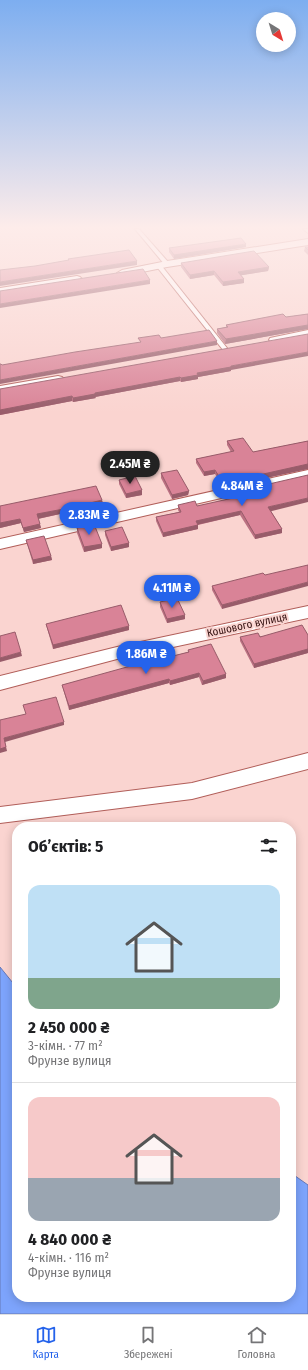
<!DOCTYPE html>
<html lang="uk">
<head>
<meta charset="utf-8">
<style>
	:root { --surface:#fff; --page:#f2f2f2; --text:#202124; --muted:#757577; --line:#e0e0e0; --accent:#2563eb }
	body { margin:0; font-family:"Fira Sans Condensed",sans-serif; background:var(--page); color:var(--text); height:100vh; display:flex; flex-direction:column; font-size:15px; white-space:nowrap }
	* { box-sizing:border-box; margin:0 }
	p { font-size:13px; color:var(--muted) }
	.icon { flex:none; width:22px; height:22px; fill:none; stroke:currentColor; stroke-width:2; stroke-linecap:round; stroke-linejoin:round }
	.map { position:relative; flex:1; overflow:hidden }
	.panel { position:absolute; left:12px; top:822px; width:284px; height:480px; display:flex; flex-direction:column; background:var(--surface); border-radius:16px; box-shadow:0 2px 10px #0003 }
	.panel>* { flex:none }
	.needle { width:26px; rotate:142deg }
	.tools { position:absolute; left:256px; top:12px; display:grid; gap:8px }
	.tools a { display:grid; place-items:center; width:40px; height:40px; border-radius:50%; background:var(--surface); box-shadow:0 2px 10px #0003; font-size:20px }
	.price { position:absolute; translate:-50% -34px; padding:0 9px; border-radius:14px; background:var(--accent); color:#fff; font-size:13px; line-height:26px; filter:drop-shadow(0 1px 2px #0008) }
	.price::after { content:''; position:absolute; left:50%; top:24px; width:12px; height:9px; margin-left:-6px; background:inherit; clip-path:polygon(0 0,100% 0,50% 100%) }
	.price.on { background:#222; color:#fff }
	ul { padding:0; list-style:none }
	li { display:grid; align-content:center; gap:8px; height:212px; padding:0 16px }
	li+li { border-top:1px solid var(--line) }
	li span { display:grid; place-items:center; height:124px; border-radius:12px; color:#555 }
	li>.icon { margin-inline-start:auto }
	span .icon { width:72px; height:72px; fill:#fffc; stroke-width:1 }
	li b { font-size:17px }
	h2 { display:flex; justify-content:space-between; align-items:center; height:48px; padding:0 16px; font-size:17px }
	.tabs { display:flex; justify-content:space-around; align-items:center; height:56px; border-top:1px solid var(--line); background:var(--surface); font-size:11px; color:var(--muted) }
	.tabs a { display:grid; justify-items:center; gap:2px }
	.tabs .on { color:var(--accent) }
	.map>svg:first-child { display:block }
</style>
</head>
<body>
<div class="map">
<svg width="308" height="1314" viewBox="0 0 308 1314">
	<rect width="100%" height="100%" fill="#fad4d0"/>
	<polygon fill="#7da4fc" stroke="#6778b6" points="0,967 17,988 17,1297 291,1297 291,1173 308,1185 308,1314 0,1314"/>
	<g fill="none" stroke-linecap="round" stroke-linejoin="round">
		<defs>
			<g id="lane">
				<polygon points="135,229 139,229 169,263 169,265 165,265"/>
				<polygon points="159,265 161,265 227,348 227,350 223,350 157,267 157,266"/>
			</g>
			<g id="street">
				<polygon points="303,229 308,229 308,233"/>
				<polygon points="308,239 308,245 167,267 122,276 117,273 122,270 167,261"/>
				<polygon points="77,276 80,277 82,279 80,281 0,294 0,288"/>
				<polygon points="308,330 308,336 274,343 269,340 270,338"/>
				<polygon points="58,376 62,377 64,379 62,381 0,392 0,386"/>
				<polygon points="308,470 308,478 0,549 0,539"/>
				<polygon points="308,606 308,618 117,659 0,690 0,676 117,647"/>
				<polygon points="308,753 308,769 192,799 0,823 0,807 192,783"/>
			</g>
		</defs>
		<use href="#lane" stroke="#b15e59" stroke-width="2"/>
		<use href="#street" stroke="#b15e59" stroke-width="2"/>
		<use href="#lane" fill="#fff" fill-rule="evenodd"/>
		<use href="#street" fill="#fff" fill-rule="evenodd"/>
	</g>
	<g fill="#bb7182">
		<polygon points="246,247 174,259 169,252 169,248"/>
		<polygon points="305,247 308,247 308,255 304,251"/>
		<polygon points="181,263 269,267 268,271 241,275 244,279 244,283 223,286 214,275 190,279 181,267"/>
		<polygon points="308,314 308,329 225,344 217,333 217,329 226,327 226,325 286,317"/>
		<polygon points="231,370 231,371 198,377 198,379 181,382 180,381 95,397 96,398 73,402 72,401 0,415 0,389"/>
		<polygon points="227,441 253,452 308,441 308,469 223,487 215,474 204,476 196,463 196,459 231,452 227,445"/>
		<polygon points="161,473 189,491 188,495 172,499 161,478"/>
		<polygon points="119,480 142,495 126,498 119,484"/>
		<polygon points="230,493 271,511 282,529 282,533 255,539 240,515 198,525 198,529 163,537 156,521 156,517 179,512 178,510 178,505 197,506 230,499 229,498"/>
		<polygon points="102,500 103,504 87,508 90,513 90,517 73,521 69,512 38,519 41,528 24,532 21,523 0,528 0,506"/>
		<polygon points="77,528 102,548 84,552 77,533"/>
		<polygon points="105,531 129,543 129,547 111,551 105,535"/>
		<polygon points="26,540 51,556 52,560 33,564"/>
		<polygon points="265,575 222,609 212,590 212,586"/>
		<polygon points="160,602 185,619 167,623 160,607"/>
		<polygon points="46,624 129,630 53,649 47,628"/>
		<polygon points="308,635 308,653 254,668 240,641 240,637"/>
		<polygon points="188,650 226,678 202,685 199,677 170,685 169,683 69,710 62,685 188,652"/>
	</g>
	<g fill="#985c6a">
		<polygon points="246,244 246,247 174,259 174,255"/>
		<polygon points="137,261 137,265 0,286 0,282"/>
		<polygon points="269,267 268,271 237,276 238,272"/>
		<polygon points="214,271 214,275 190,279 190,275"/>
		<polygon points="244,279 244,283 223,286 223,282"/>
		<polygon points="150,280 150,284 0,308 0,304"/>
		<polygon points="308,325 308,329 225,344 226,339"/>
		<polygon points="217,341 217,345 0,384 0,380"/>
		<polygon points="308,352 308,356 231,370 231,371 198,377 198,379 181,382 181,378 197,373 231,366"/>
		<polygon points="180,377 180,381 95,397 96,398 73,402 73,398 95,393"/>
		<polygon points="72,396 72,401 0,415 0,410"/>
		<polygon points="308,464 308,469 223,487 223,483"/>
		<polygon points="215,470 215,474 204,476 204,472"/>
		<polygon points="142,490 142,495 126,498 126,494"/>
		<polygon points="189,491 188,495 172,499 172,495"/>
		<polygon points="308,498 308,502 268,512 268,507"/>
		<polygon points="102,500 103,504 86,508 86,504"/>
		<polygon points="69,508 69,512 37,519 37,514"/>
		<polygon points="241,511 240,515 196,525 196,521"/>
		<polygon points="90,513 90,517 73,521 72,517"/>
		<polygon points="20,519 21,523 0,528 0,523"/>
		<polygon points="40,524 41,528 24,532 23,528"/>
		<polygon points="198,525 198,529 163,537 163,533"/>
		<polygon points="282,529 282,533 255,539 255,535"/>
		<polygon points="129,543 129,547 111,551 111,547"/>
		<polygon points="102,544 102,548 84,552 84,547"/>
		<polygon points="51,556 52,560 33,564 33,560"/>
		<polygon points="308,582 308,586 222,609 222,605"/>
		<polygon points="185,615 185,619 167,623 167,619"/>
		<polygon points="129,626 129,630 53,649 53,645"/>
		<polygon points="308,649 308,653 254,668 254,664"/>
		<polygon points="21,652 22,656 0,662 0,658"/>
		<polygon points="199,673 199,677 170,685 170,681"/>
		<polygon points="226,674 226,678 202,685 203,681"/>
		<polygon points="169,679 169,683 69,710 69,706"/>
		<polygon points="64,722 64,725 5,742 7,751 0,753 0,749 4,738"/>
	</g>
	<g fill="#d98397" stroke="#985c6a">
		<polygon points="241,238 246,244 174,255 169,248"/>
		<polygon points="305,247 308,247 308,250"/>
		<polygon points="129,250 137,261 0,282 0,270 35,266 69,260 68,259"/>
		<polygon points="254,251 269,267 238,272 244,279 223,282 214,271 190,275 181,263"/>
		<polygon points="143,269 150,280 0,304 0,291"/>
		<polygon points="283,314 286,317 308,314 308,325 226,339 217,329 228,327 226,325"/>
		<polygon points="209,330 217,341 0,380 0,364 1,364 2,365 75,352 141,342 138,338 159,335 161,338"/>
		<polygon points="308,334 308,352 231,366 231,367 197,373 198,375 181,378 180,377 95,393 95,394 73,398 72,396 0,410 0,389"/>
		<polygon points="243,438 253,452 308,441 308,464 223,483 215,470 204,472 196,459 234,451 227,441"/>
		<polygon points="177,470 189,491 172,495 161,473"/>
		<polygon points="308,475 308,498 268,507 282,529 255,535 241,511 196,521 198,525 163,533 156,517 181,512 178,505 195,501 197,506 233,498 230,493"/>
		<polygon points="135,476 142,490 126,494 119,480"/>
		<polygon points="96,486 102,500 86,504 90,513 72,517 69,508 37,514 40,524 23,528 20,519 0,523 0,506"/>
		<polygon points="94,524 102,544 84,547 77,528"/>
		<polygon points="122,527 129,543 111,547 105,531"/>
		<polygon points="44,536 51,556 33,560 26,540"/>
		<polygon points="308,565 308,582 222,605 212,586 263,573 265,575"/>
		<polygon points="177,598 185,615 167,619 160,602"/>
		<polygon points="121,605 129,626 53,645 46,624"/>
		<polygon points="302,625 308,635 308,649 254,664 240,637 258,633 260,637"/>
		<polygon points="15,632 21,652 0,658 0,636"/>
		<polygon points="211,644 226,674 203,681 199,673 170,681 169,679 69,706 62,685 145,662 145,663 189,652 188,650"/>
		<polygon points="56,697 64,722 4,738 6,747 0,749 0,720 26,714 23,705"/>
	</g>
	<linearGradient id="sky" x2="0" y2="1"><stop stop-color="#7daef0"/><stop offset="0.55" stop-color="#fdecea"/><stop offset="1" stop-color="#fdecea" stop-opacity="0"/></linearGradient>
	<rect width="308" height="413" fill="url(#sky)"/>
	<g text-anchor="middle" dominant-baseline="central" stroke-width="4" stroke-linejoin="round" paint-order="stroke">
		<g font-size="11" fill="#351312" stroke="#fad4d0">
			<text transform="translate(247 625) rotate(-12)">Кошового вулиця</text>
		</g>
	</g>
</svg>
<div class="tools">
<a><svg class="needle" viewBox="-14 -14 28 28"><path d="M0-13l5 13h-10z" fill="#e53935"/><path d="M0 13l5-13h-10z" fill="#757577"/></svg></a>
</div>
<b class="price on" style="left:130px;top:485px">2.45M ₴</b>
<b class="price" style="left:242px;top:507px">4.84M ₴</b>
<b class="price" style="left:89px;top:536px">2.83M ₴</b>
<b class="price" style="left:172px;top:609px">4.11M ₴</b>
<b class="price" style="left:146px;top:675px">1.86M ₴</b>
<section class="panel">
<h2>Об’єктів: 5<svg class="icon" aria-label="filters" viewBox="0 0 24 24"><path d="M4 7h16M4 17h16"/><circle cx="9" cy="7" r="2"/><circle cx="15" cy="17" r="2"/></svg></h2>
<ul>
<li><span style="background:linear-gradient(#bfe0f5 75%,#7fa58c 0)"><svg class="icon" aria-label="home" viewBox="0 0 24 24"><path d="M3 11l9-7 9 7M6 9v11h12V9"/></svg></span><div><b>2 450 000 ₴</b><p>3-кімн. · 77 m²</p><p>Фрунзе вулиця</p></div></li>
<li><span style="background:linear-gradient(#f6c9c9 65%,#9aa5b1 0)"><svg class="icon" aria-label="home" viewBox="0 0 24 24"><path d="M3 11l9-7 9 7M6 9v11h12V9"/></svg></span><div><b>4 840 000 ₴</b><p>4-кімн. · 116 m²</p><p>Фрунзе вулиця</p></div></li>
</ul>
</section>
</div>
<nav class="tabs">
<a class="on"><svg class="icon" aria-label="map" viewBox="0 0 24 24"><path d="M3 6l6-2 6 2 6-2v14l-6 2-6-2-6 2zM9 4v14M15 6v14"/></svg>Карта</a>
<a><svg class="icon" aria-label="saved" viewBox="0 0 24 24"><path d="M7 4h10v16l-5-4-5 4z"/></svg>Збережені</a>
<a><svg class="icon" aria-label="home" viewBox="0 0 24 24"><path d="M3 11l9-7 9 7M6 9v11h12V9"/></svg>Головна</a>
</nav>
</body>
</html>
